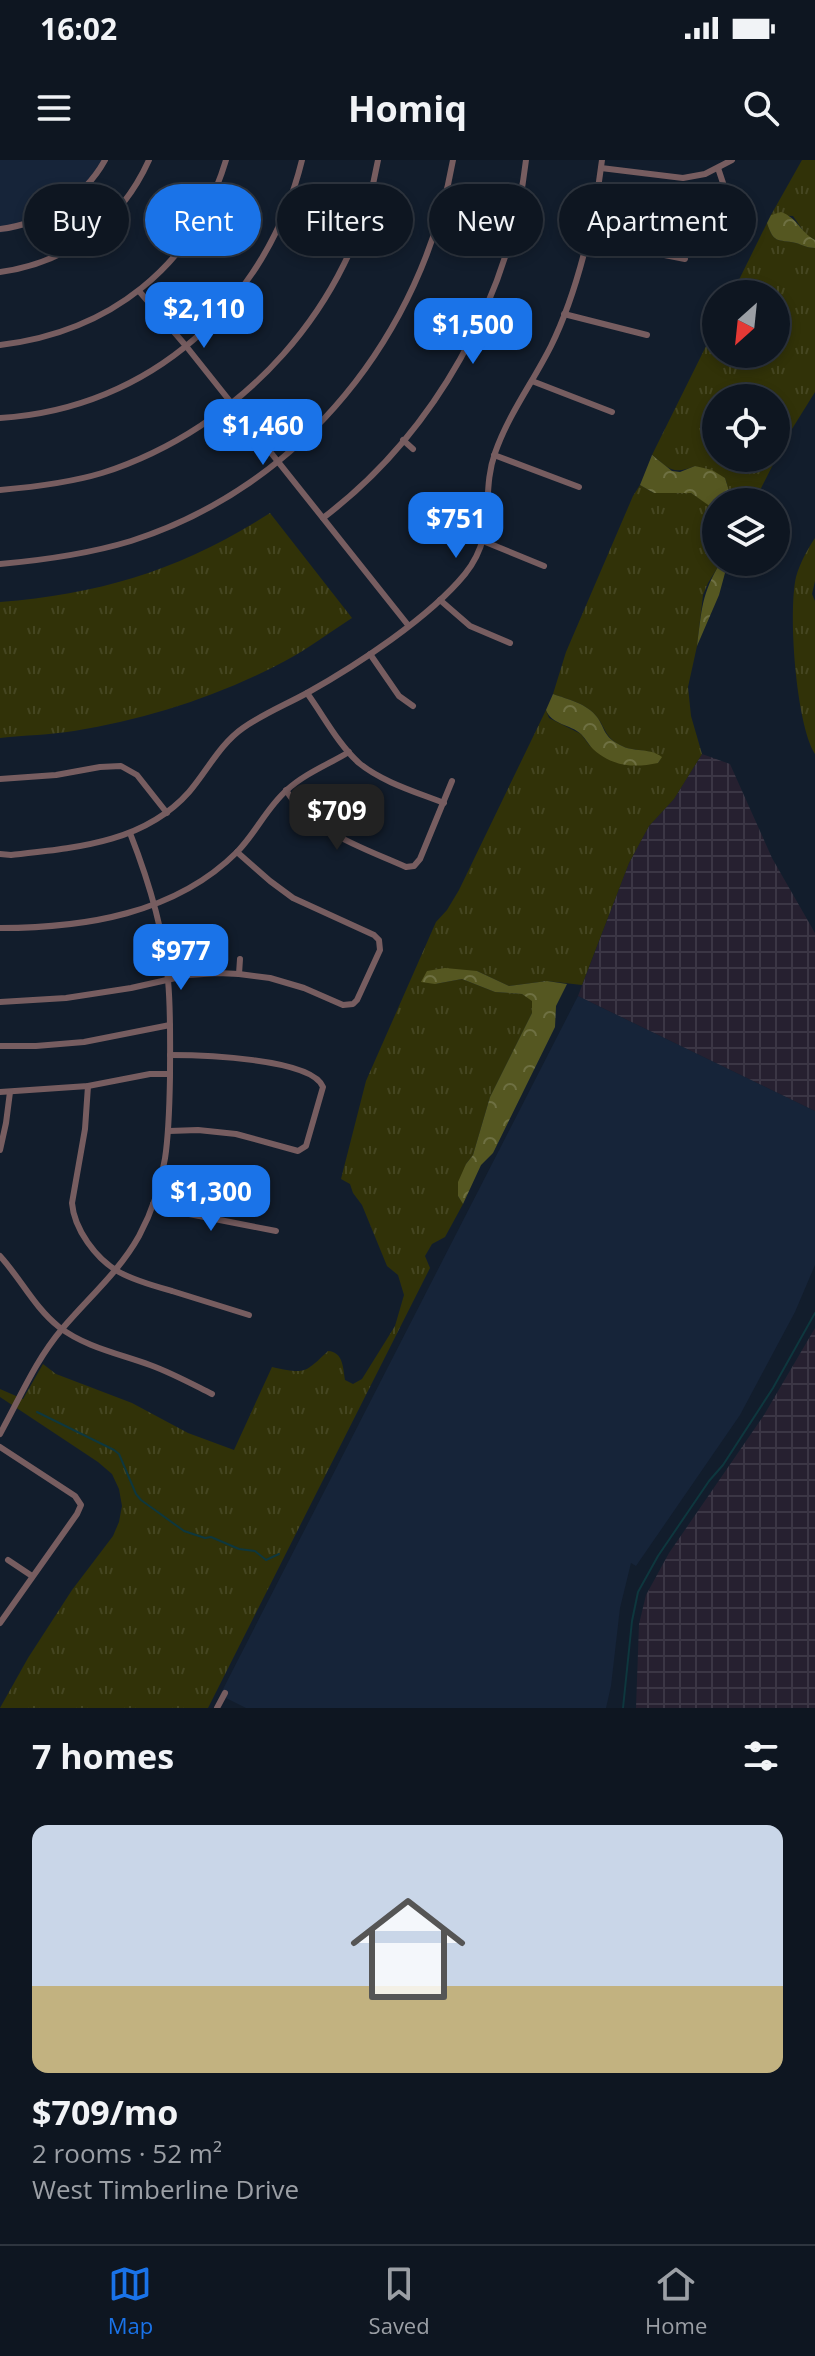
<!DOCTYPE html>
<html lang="en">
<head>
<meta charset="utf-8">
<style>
	:root { --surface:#0e1621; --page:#171f2a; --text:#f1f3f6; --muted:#9b9fa5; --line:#2e353f; --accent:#1a73e8 }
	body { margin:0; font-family:"Open Sans",sans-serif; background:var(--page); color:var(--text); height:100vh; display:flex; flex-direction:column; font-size:30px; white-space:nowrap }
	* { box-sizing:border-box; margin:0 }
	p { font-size:26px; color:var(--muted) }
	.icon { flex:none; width:44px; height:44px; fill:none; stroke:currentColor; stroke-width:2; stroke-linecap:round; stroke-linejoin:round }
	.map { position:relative; height:1548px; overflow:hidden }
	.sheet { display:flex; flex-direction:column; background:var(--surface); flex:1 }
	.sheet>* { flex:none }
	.hud { position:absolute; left:24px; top:24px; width:768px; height:72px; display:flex; gap:16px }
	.needle { width:52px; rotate:207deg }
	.buttons { position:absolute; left:702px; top:120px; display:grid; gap:16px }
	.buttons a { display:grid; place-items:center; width:88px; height:88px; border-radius:50%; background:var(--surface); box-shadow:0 4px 12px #0003,0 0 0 2px var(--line); font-size:40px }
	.price { position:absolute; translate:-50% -68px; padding:0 18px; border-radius:16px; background:var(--accent); color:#fff; font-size:26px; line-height:52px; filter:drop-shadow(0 2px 4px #0008) }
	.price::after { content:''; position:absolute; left:50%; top:48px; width:24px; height:18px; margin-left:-12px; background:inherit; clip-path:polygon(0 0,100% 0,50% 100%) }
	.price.on { background:#222; color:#fff }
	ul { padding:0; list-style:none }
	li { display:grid; align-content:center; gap:16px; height:424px; padding:0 32px }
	li span { display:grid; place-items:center; height:248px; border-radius:16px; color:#555 }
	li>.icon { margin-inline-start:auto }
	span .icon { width:144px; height:144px; fill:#fffc; stroke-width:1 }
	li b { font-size:34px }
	h2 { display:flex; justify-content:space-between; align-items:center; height:96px; padding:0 32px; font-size:34px }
	.pill { padding:0 28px; border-radius:36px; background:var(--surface); box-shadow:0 4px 12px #0003,0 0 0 2px var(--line); font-size:28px; line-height:72px }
	.pill.on { background:var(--accent); color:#fff }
	.status { display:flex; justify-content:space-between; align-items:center; height:56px; padding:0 40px; background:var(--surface); direction:ltr }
	.status svg { height:22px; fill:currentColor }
	header { display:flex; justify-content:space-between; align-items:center; height:104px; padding:0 32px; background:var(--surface); font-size:36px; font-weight:700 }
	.dock { display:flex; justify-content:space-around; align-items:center; height:112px; border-top:2px solid var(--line); background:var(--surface); font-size:22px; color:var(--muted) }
	.dock a { display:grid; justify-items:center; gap:4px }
	.dock .on { color:var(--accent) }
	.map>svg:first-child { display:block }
</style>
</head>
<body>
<div class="status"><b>16:02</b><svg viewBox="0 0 49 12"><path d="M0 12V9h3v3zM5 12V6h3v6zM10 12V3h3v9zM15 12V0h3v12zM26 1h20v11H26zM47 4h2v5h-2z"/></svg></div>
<header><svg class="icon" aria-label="menu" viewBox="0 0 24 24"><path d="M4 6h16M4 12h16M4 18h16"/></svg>Homiq<svg class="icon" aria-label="search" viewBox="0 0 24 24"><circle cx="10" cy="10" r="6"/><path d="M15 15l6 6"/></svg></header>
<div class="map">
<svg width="815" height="1548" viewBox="0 0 815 1548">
	<defs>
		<pattern id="industrial-grid" width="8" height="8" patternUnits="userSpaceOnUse" patternTransform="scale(2)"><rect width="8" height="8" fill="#262030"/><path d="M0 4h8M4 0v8" fill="none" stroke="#3b3645"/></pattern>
		<pattern id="grass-tufts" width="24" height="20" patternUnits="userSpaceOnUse" patternTransform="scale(2)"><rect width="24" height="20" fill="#313208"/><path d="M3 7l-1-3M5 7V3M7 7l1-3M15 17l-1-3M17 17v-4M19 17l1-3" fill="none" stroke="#454621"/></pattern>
		<pattern id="forest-crowns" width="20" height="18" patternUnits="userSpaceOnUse" patternTransform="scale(2)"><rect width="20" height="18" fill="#555721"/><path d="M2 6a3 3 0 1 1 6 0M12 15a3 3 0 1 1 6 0" fill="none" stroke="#6e7042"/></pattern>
	</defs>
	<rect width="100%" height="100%" fill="#121d2c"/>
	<g fill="#162439">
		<polygon points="0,0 108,0 67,46 57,53 23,68 0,73"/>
		<polygon points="578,836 815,951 815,1105 795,1152 740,1255 636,1406 631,1403 620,1448 611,1526 606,1548 246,1548 220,1535"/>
	</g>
	<g fill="url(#industrial-grid)">
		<polygon points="702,594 730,604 772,698 815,773 815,951 578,836 629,703 649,666 674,639"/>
		<polygon points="815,1168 815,1548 636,1548 639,1464 646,1435 669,1393 764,1255"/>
	</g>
	<g fill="url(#grass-tufts)" fill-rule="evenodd">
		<polygon points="802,0 815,0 815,80 806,75 793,56 771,55"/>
		<path d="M767,63c7,21 10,16 29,20 7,2 11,5 19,5v144l-28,45 -33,65h-16l-9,-11 -4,-13 -30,-12c-23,9 -25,3 -43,-11l64,-129v28h60v-60h-44zM716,238h60v60h-60z"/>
		<path d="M640,325l14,8h37l25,16v53h5l-13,21 -5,12 -6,51 -9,41 3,29 11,38 -28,45 -25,27 -20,37 -47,122 -35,-4 -38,5 -32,-15 -42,13 27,-5 33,13 27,2 10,6v13l-42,84 -17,58 -7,9 -8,32 5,8 -18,33 -13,7 -7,12 5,12 -222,440h-208l28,-50 44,-68 41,-54 6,-14 3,-16 -3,-17 -7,-15 -14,-12 -98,-65v-8l23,10 20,-35 13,10 76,29 56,30 46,17 38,-83c33,7 32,7 56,-16 15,1 15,16 17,29l8,4 9,-5 33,-53 9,-31 -6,-20 -11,-9 -25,-61 -9,-12 -3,-9 -9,-5 25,-98 70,-159 11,-12 12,-20 87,-180 3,8 32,16 9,12 68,17 3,-5c-12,-11 -27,-5 -41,-13 -15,-8 -14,-16 -23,-28 -9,-13 -30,-18 -44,-23l13,-42 67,-156z"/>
		<path d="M270,353l82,105c-22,14 -44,31 -67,43 -66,35 -137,58 -211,70 -24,4 -49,4 -74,7v-136c102,-8 183,-33 270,-89z"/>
		<path d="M815,378v43l-3,13 3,7v153c-19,-31 -27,-141 -19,-177 4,-14 11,-27 19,-39z"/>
	</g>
	<g fill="url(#forest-crowns)">
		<path d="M781,52c18,7 18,19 34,28v8c-8,0 -12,-3 -19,-5 -19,-4 -22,1 -29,-20l4,-8z"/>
		<polygon points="652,295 672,311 680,312 695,306 712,310 725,318 729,331 738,342 716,342 716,349 714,349 691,333 654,333 640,325"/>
		<path d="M721,402h7l-9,33 -22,51c5,-36 4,-52 24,-84z"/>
		<path d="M553,534c14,5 35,10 44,23 9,13 6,19 23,28 14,8 29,2 42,12l-4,6c-24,5 -45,4 -65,-14 -4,-4 -7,-10 -12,-15 -11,-10 -29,-9 -35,-24z"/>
		<polygon points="445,808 477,811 509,826 547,821 567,824 556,846 555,867 493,993 481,1005 463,1044 458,1036 458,1022 466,1004 473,995 490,937 532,853 532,841 522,834 495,832 462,819 435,824 421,822 427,811"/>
	</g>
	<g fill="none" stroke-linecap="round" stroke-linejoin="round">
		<g stroke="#0e373e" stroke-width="2">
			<polyline points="37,1252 114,1290 119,1294 136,1334 141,1340 184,1371 205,1378 211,1377 239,1389 255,1391 266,1400 279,1394"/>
			<polyline points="623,1548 632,1461 638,1432 658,1396 709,1321 723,1305 773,1228 815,1153"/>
		</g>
		<g stroke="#775d60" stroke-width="6">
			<polyline points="601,8 683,18 705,14 732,0"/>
			<polyline points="718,8 725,29"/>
			<path d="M0,69c43,-5 84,-31 105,-69"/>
			<polyline points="587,80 685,99"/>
			<path d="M0,112c68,-9 121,-50 149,-112"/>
			<polyline points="139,131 186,186 408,465"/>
			<polyline points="564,154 647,175"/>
			<path d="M0,185c109,-13 194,-78 226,-185"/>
			<polyline points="532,221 612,252"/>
			<path d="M0,258c150,-9 267,-115 302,-258"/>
			<polyline points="403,280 413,289"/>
			<polyline points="494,295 579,327"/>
			<path d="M0,330c34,-3 69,-7 102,-17 140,-45 251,-167 276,-313"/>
			<path d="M323,358c111,-84 187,-220 203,-358"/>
			<polyline points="434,367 483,381 544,406"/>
			<path d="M0,404c45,-4 88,-10 131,-23 172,-55 291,-207 322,-381"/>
			<polyline points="440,440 470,466 510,483"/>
			<polyline points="370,494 399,536 413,546"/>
			<path d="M307,533c16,22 31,51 52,70 23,19 57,29 85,40"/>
			<polyline points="0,619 56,615 100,607 121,606 137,615 167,653"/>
			<path d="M286,630c25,42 78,58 120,77l8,-1 6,-7 32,-78"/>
			<path d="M0,694l11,1c64,-7 133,-12 178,-63 18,-21 31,-48 54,-64 20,-14 42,-23 64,-35 50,-28 122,-75 158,-119 33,-41 15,-79 30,-121 13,-38 38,-71 56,-107 26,-53 44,-128 51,-186"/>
			<path d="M0,768c84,0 175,-14 237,-76 19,-19 30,-45 50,-62 17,-16 42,-26 62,-38"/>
			<polyline points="239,814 240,799"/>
			<polyline points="0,842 66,838 131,828 189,815 218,813 239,814 270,818 304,828 343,845 353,844 357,840 380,790 379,780 374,775 293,738 270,721 237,692"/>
			<polyline points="0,886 36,886 84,882 170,865"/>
			<path d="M88,926l-3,43 -13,74c2,26 24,56 47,69 16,9 35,14 53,19 25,8 51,16 77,24"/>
			<polyline points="0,932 88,926 150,914 170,914"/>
			<path d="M169,971l29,-1 38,4 62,17 8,-5 17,-59c-11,-29 -124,-32 -153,-32"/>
			<polyline points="0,990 6,963 10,932"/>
			<polyline points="153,1044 179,1052 276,1071"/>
			<path d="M0,1096c21,23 34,51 59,71 26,20 61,27 91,38 22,8 42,19 62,29"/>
			<path d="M0,1274c20,-36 35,-73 62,-105 26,-31 57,-57 77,-93 29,-54 30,-100 31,-159 0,-32 1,-65 -2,-97 -4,-50 -20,-101 -38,-147"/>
			<polyline points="0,1287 75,1336 81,1345 77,1354 0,1463"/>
			<polyline points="8,1400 32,1416"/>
			<polyline points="217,1548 225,1533"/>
		</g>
	</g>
</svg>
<div class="buttons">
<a><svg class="needle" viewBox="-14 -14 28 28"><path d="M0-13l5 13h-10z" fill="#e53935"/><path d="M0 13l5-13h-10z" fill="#9b9fa5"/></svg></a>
<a><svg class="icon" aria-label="locate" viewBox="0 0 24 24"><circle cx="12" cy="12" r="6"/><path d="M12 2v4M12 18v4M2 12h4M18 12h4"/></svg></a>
<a><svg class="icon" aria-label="layers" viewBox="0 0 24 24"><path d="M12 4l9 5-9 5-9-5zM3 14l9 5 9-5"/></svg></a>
</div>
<b class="price" style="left:204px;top:190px">$2,110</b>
<b class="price" style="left:473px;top:206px">$1,500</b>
<b class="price" style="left:263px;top:307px">$1,460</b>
<b class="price" style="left:456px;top:400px">$751</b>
<b class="price on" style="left:337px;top:692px">$709</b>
<b class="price" style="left:181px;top:832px">$977</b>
<b class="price" style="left:211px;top:1073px">$1,300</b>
<div class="hud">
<a class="pill">Buy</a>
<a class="pill on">Rent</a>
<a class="pill">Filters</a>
<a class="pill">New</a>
<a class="pill">Apartment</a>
</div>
</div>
<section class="sheet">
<h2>7 homes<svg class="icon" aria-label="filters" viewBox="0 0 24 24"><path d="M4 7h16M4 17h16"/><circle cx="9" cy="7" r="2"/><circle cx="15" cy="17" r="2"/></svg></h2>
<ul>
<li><span style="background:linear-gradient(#c9d6e8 65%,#c2b280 0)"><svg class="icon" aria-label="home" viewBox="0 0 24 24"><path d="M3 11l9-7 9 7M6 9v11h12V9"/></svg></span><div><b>$709/mo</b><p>2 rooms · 52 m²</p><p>West Timberline Drive</p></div></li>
</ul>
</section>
<nav class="dock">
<a class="on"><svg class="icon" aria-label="map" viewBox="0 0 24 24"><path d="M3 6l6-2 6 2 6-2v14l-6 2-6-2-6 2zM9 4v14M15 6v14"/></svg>Map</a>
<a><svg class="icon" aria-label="saved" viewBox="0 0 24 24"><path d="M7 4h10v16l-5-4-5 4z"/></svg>Saved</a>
<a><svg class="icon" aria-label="home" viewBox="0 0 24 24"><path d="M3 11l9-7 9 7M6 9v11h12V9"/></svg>Home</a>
</nav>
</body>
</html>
